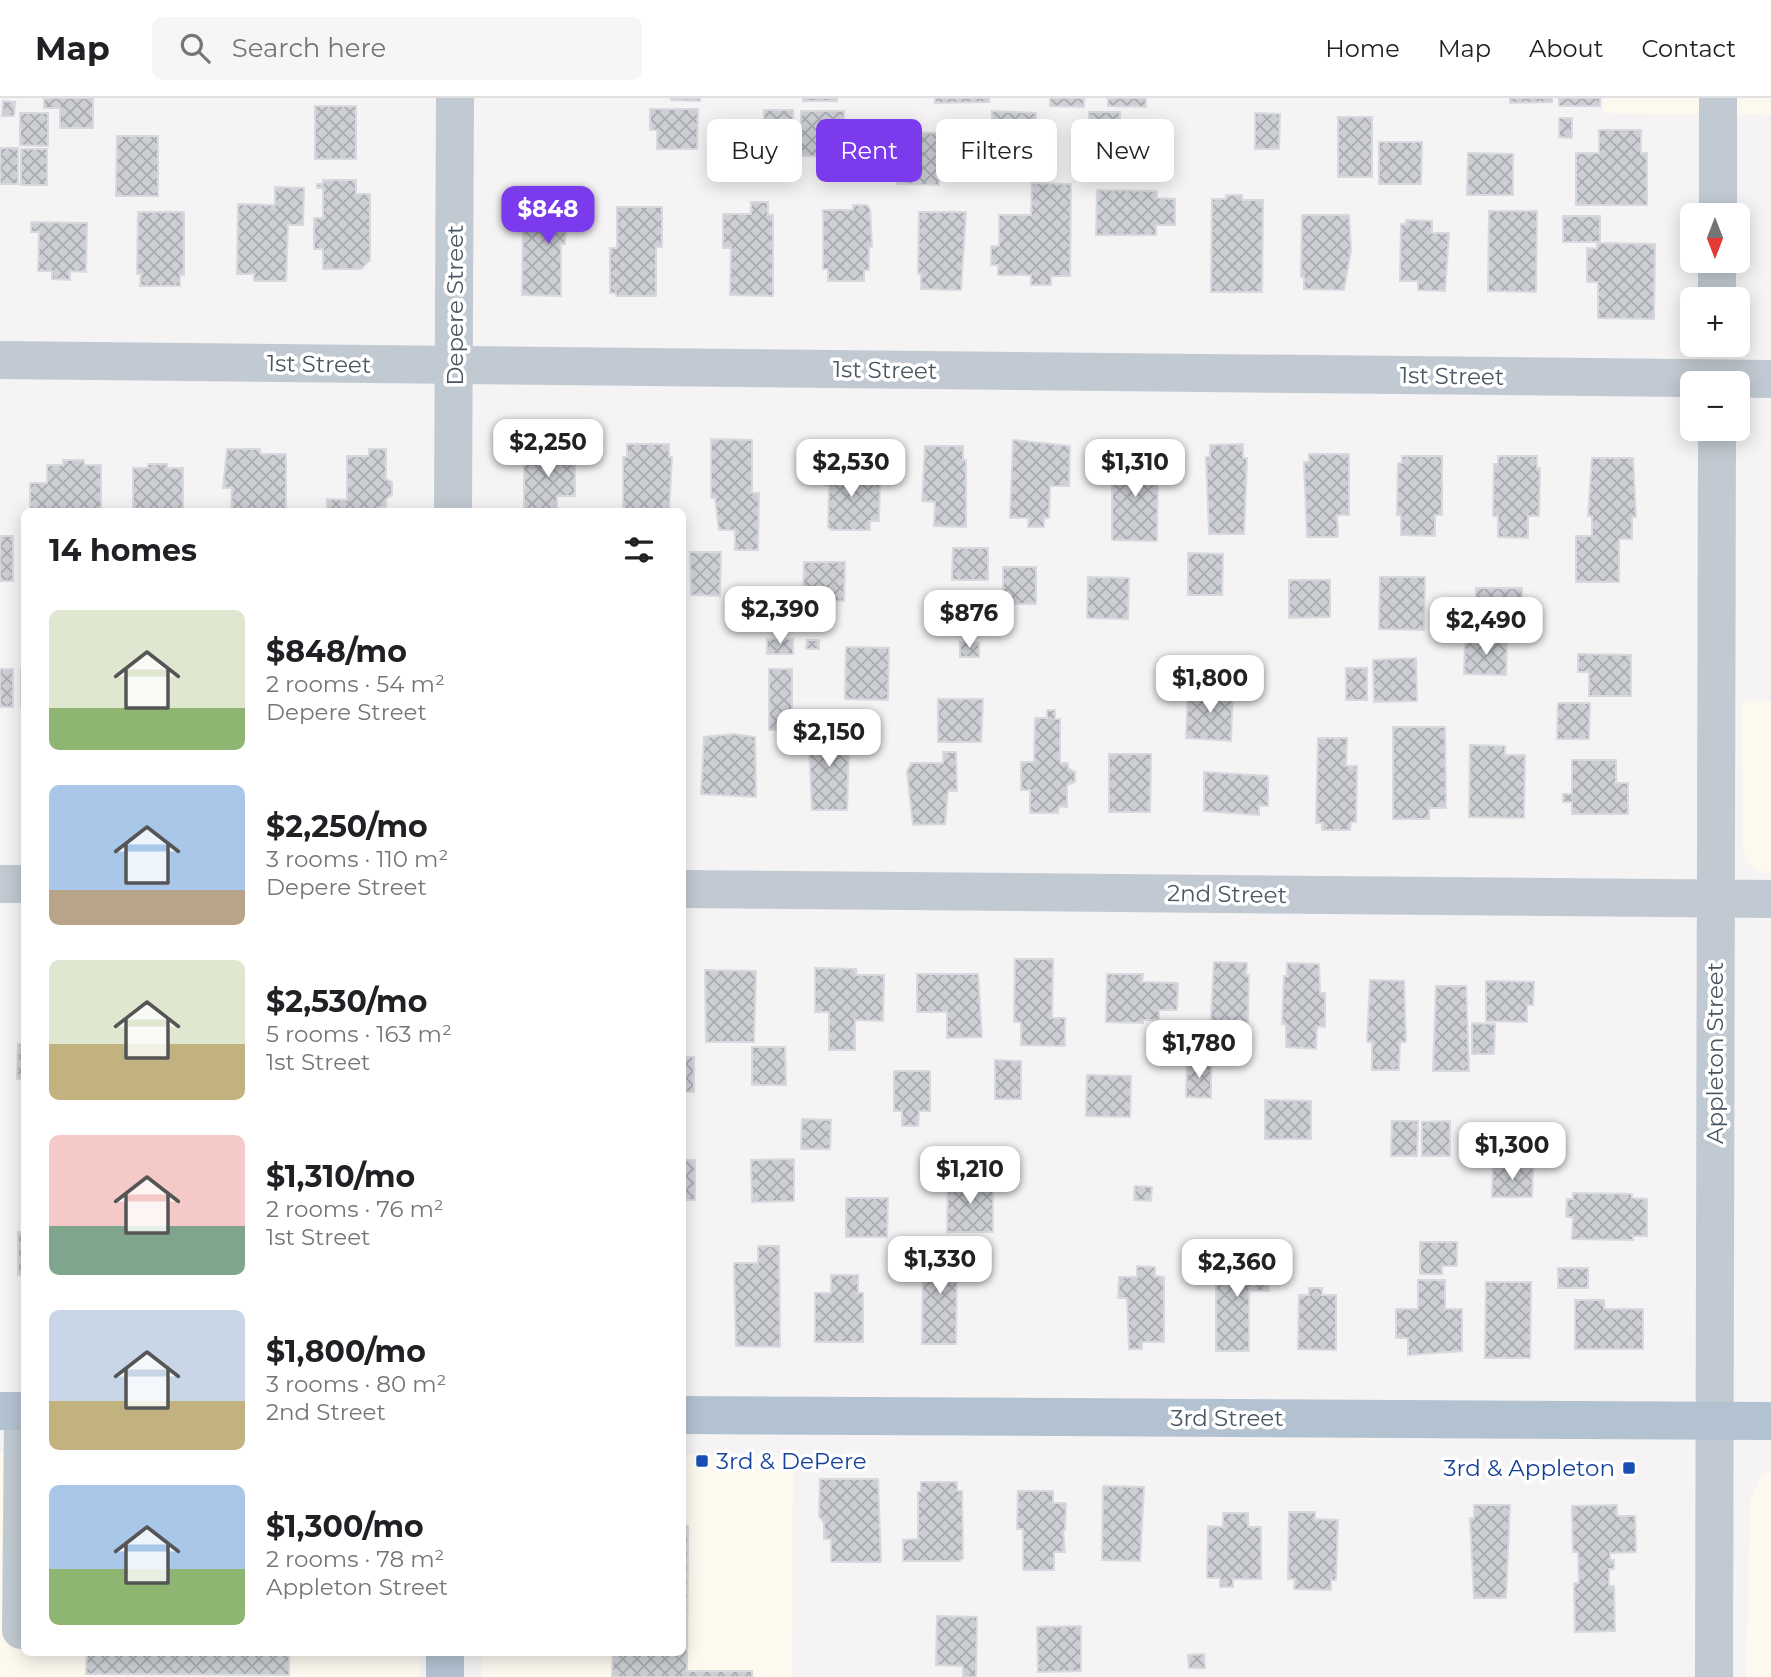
<!DOCTYPE html>
<html lang="en">
<head>
<meta charset="utf-8">
<style>
	:root { --surface:#fff; --page:#f6f6f6; --text:#202124; --muted:#757577; --line:#e0e0e0; --accent:#7c3aed }
	body { margin:0; font-family:Montserrat,sans-serif; background:var(--page); color:var(--text); height:100vh; display:flex; flex-direction:column; font-size:26px; white-space:nowrap }
	* { box-sizing:border-box; margin:0 }
	p { font-size:23px; color:var(--muted) }
	.icon { flex:none; width:38px; height:38px; fill:none; stroke:currentColor; stroke-width:2; stroke-linecap:round; stroke-linejoin:round }
	.map { position:relative; flex:1; overflow:hidden }
	.sheet { position:absolute; left:21px; top:410px; width:665px; height:1148px; display:flex; flex-direction:column; background:var(--surface); border-radius:10px; box-shadow:0 4px 18px #0003 }
	.sheet>* { flex:none }
	.hud { position:absolute; left:707px; top:21px; width:665px; height:63px; display:flex; gap:14px }
	.needle { width:46px; rotate:180deg }
	.tools { position:absolute; left:1680px; top:105px; display:grid; gap:14px }
	.tools a { display:grid; place-items:center; width:70px; height:70px; border-radius:10px; background:var(--surface); box-shadow:0 4px 18px #0003; font-size:35px }
	.price { position:absolute; translate:-50% -60px; padding:0 16px; border-radius:14px; background:#fff; color:#222; font-size:23px; line-height:46px; filter:drop-shadow(0 2px 4px #0008) }
	.price::after { content:''; position:absolute; left:50%; top:42px; width:21px; height:16px; margin-left:-10px; background:inherit; clip-path:polygon(0 0,100% 0,50% 100%) }
	.price.active { background:var(--accent); color:#fff }
	ul { padding:0; list-style:none }
	li { display:flex; align-items:center; gap:21px; height:175px; padding:0 28px }
	li span { display:grid; place-items:center; flex:none; width:196px; height:140px; border-radius:10px; color:#555 }
	li>.icon { margin-inline-start:auto }
	span .icon { width:84px; height:84px; fill:#fffc; stroke-width:1 }
	li b { font-size:30px }
	h2 { display:flex; justify-content:space-between; align-items:center; height:84px; padding:0 28px; font-size:30px }
	.chip { padding:0 24px; border-radius:10px; background:var(--surface); box-shadow:0 4px 18px #0003; font-size:24px; line-height:63px }
	.chip.active { background:var(--accent); color:#fff }
	header { display:flex; align-items:center; gap:42px; box-sizing:border-box; height:98px; padding:0 35px; background:var(--surface); border-bottom:2px solid var(--line) }
	header strong { font-size:33px }
	nav { display:flex; gap:38px; margin-inline-start:auto; font-size:24px }
	.search { width:490px; height:63px; background:var(--page); display:flex; align-items:center; gap:18px; box-sizing:border-box; padding:0 24px; border-radius:10px; color:var(--muted); font-size:26px }
	.map>svg:first-child { display:block }
</style>
</head>
<body>
<header>
<strong>Map</strong>
<div class="search"><svg class="icon" aria-label="search" viewBox="0 0 24 24"><circle cx="10" cy="10" r="6"/><path d="M15 15l6 6"/></svg>Search here</div>
<nav><a>Home</a><a>Map</a><a>About</a><a>Contact</a></nav>
</header>
<div class="map">
<svg width="1771" height="1579" viewBox="0 0 1771 1579">
	<defs>
		<pattern id="building-cross-hatch" width="8" height="8" patternUnits="userSpaceOnUse" patternTransform="scale(1.75)"><rect width="8" height="8" fill="#cdcfd5"/><path d="M0 0l8 8M0 8l8-8" fill="none" stroke="#a8abb0"/></pattern>
	</defs>
	<rect width="100%" height="100%" fill="#f5f3f3"/>
	<g fill="#fdf9ef">
		<polygon points="1603,0 1771,0 1771,17 1603,15"/>
		<polygon points="1742,603 1771,603 1771,775 1763,775 1750,768 1743,754"/>
		<polygon points="0,1355 24,1355 24,1554 420,1554 421,1579 0,1579"/>
		<polygon points="683,1356 793,1359 792,1579 482,1579 482,1554 682,1554"/>
		<polygon points="1771,1371 1771,1579 1746,1579 1750,1402 1761,1379"/>
	</g>
	<g fill="url(#building-cross-hatch)" stroke="#d7d9de" stroke-width="2">
		<polygon points="44,0 93,0 93,30 60,30 60,10 44,10"/>
		<polygon points="671,0 700,0 700,3 671,2"/>
		<rect x="803" y="0" width="34" height="3"/>
		<polygon points="935,0 989,0 989,4 935,5"/>
		<polygon points="1050,0 1084,0 1084,9 1050,8"/>
		<polygon points="1108,0 1146,0 1146,9 1108,8"/>
		<polygon points="1510,0 1552,0 1552,4 1510,5"/>
		<rect x="1559" y="0" width="41" height="8"/>
		<polygon points="3,3 15,4 14,18 2,18"/>
		<rect x="315" y="8" width="41" height="53"/>
		<polygon points="650,11 698,11 697,51 657,51 657,32 650,32"/>
		<polygon points="764,12 793,12 793,50 763,50"/>
		<polygon points="801,13 844,13 843,58 801,58"/>
		<polygon points="992,13 1036,15 1035,50 992,48"/>
		<rect x="1089" y="14" width="31" height="35"/>
		<polygon points="20,15 48,15 48,48 20,47"/>
		<polygon points="1255,15 1280,16 1279,51 1255,51"/>
		<rect x="1338" y="19" width="34" height="60"/>
		<polygon points="1559,20 1572,20 1572,40 1559,39"/>
		<polygon points="1599,32 1641,32 1641,55 1647,55 1647,107 1576,107 1576,55 1599,55"/>
		<polygon points="898,34 940,35 939,87 897,86"/>
		<polygon points="117,38 158,38 158,98 116,98"/>
		<polygon points="1379,44 1422,44 1421,86 1379,86"/>
		<rect x="0" y="50" width="18" height="36"/>
		<rect x="21" y="51" width="26" height="36"/>
		<polygon points="1468,55 1513,56 1513,97 1467,97"/>
		<polygon points="323,82 356,82 356,96 370,96 370,162 361,171 323,171 323,151 314,151 314,120 323,120 323,90 317,90 317,86 323,86"/>
		<polygon points="1032,85 1071,86 1070,178 1051,178 1051,187 1031,187 1031,177 998,177 998,167 991,167 991,148 999,148 999,117 1031,117"/>
		<polygon points="275,89 304,90 303,127 288,127 286,183 254,183 254,176 237,176 238,106 275,107"/>
		<polygon points="1097,92 1157,93 1157,100 1175,101 1175,127 1156,127 1156,137 1096,137"/>
		<polygon points="1226,97 1242,97 1242,102 1263,102 1262,194 1211,194 1212,101 1226,101"/>
		<polygon points="545,102 583,102 583,130 566,129 565,146 561,146 561,198 522,197 523,120 545,120"/>
		<polygon points="751,104 768,104 768,117 773,117 773,198 730,197 731,150 723,150 723,116 751,116"/>
		<polygon points="853,107 867,107 870,111 872,149 869,149 869,172 864,172 864,183 828,183 828,171 823,171 823,112 853,112"/>
		<polygon points="617,109 662,109 662,149 656,149 656,198 616,198 616,195 610,195 610,150 617,150"/>
		<polygon points="1489,113 1537,113 1536,194 1488,193"/>
		<polygon points="138,114 184,114 184,177 180,177 180,188 140,188 141,176 137,176"/>
		<polygon points="919,114 966,114 961,192 921,191 921,176 918,176"/>
		<polygon points="1302,117 1349,117 1351,152 1344,192 1304,191 1304,179 1301,179"/>
		<rect x="1563" y="118" width="37" height="26"/>
		<polygon points="1406,122 1432,123 1432,135 1449,135 1445,193 1418,192 1418,183 1400,183 1401,126 1406,126"/>
		<polygon points="31,124 87,125 86,174 70,173 70,182 52,181 52,173 38,173 39,134 31,134"/>
		<polygon points="1597,145 1655,146 1654,221 1598,220 1598,184 1587,184 1587,150 1597,151"/>
		<polygon points="711,341 752,342 752,395 759,395 758,452 735,452 735,432 719,432 715,400 711,400"/>
		<polygon points="1013,342 1070,348 1069,388 1050,388 1049,420 1044,420 1044,429 1028,429 1029,420 1010,420"/>
		<polygon points="627,346 669,346 669,359 672,359 669,413 626,413 623,409 623,359 627,359"/>
		<polygon points="1243,346 1243,360 1247,360 1244,436 1209,436 1206,359 1210,359 1210,347"/>
		<polygon points="925,348 963,348 963,362 966,362 966,429 934,428 935,404 922,403"/>
		<polygon points="227,351 260,351 260,356 286,356 286,411 231,413 232,390 223,390"/>
		<polygon points="369,351 386,351 386,381 392,384 392,397 386,401 386,409 380,409 380,413 327,413 327,401 347,402 347,358 369,358"/>
		<polygon points="524,352 575,355 575,398 557,398 557,413 524,413"/>
		<polygon points="1309,356 1349,356 1349,417 1337,417 1338,439 1307,439 1304,364 1309,364"/>
		<polygon points="1116,357 1154,357 1154,370 1158,370 1157,443 1112,442 1112,369 1116,369"/>
		<polygon points="1402,358 1442,358 1442,417 1435,417 1435,438 1401,437 1401,417 1397,417 1398,365 1402,365"/>
		<polygon points="1498,358 1537,358 1537,370 1540,370 1539,418 1528,418 1528,440 1498,439 1498,418 1493,418 1494,366 1498,366"/>
		<polygon points="1592,360 1633,360 1636,419 1632,419 1632,441 1619,441 1619,484 1576,484 1576,438 1592,438 1592,418 1588,418"/>
		<polygon points="63,362 84,362 84,367 101,367 101,413 30,413 30,385 47,385 47,367 63,367"/>
		<polygon points="148,366 167,366 167,370 183,370 183,413 133,413 133,370 148,370"/>
		<polygon points="823,368 856,369 856,381 880,381 879,423 870,423 870,432 832,432 828,429 829,388 823,387"/>
		<rect x="0" y="438" width="13" height="45"/>
		<polygon points="953,450 988,450 988,482 952,482"/>
		<polygon points="690,454 721,454 720,498 691,497"/>
		<polygon points="1188,455 1223,456 1222,497 1188,497"/>
		<polygon points="804,464 845,464 844,503 803,502"/>
		<rect x="1003" y="469" width="33" height="37"/>
		<polygon points="1088,479 1129,480 1128,521 1087,520"/>
		<polygon points="1380,479 1425,479 1424,532 1379,531"/>
		<polygon points="1289,482 1330,482 1330,519 1289,520"/>
		<rect x="1476" y="490" width="46" height="41"/>
		<rect x="767" y="541" width="26" height="15"/>
		<polygon points="1465,541 1507,542 1506,577 1464,576"/>
		<polygon points="807,542 819,542 819,551 806,551"/>
		<polygon points="960,544 979,545 979,559 960,559"/>
		<polygon points="846,549 889,550 888,602 845,601"/>
		<polygon points="1578,556 1631,557 1631,598 1589,598 1589,574 1578,574"/>
		<polygon points="1416,560 1417,603 1374,604 1373,562"/>
		<polygon points="1196,562 1208,562 1207,576 1195,575"/>
		<rect x="1346" y="570" width="21" height="32"/>
		<rect x="0" y="571" width="13" height="38"/>
		<rect x="769" y="571" width="23" height="61"/>
		<rect x="21" y="572" width="3" height="36"/>
		<polygon points="1162,575 1182,576 1181,591 1161,590"/>
		<polygon points="1188,590 1233,593 1231,643 1186,640"/>
		<polygon points="938,601 983,601 981,644 938,644"/>
		<polygon points="1558,605 1590,605 1589,641 1557,641"/>
		<polygon points="1047,612 1055,612 1055,621 1060,621 1060,665 1068,665 1068,670 1075,674 1075,684 1067,687 1067,709 1059,708 1058,715 1030,715 1030,692 1021,692 1021,664 1034,664 1035,620 1047,620"/>
		<polygon points="813,628 844,628 844,649 849,649 847,712 812,712 809,649 813,649"/>
		<polygon points="1393,629 1445,629 1446,710 1429,710 1429,721 1393,721"/>
		<polygon points="734,636 755,639 756,699 701,696 704,639"/>
		<polygon points="1318,640 1347,640 1346,668 1357,668 1356,724 1351,724 1350,732 1322,732 1322,725 1316,725"/>
		<polygon points="1470,647 1505,648 1505,657 1525,657 1524,720 1469,719"/>
		<polygon points="943,654 956,654 957,693 948,693 945,726 913,727 907,674 911,665 943,665"/>
		<polygon points="1109,656 1151,656 1150,714 1109,714"/>
		<polygon points="1572,662 1616,662 1616,685 1628,685 1628,716 1572,716 1572,704 1563,704 1563,696 1572,696"/>
		<polygon points="1204,674 1268,678 1268,708 1259,708 1259,717 1204,713"/>
		<polygon points="1015,861 1053,861 1052,920 1065,920 1065,948 1021,947 1021,924 1014,924"/>
		<polygon points="1214,864 1247,865 1246,877 1249,877 1247,953 1209,953"/>
		<polygon points="1287,865 1319,866 1320,895 1325,895 1325,929 1317,928 1316,951 1286,949 1286,926 1282,926 1284,878 1287,878"/>
		<polygon points="815,870 856,871 856,877 884,877 883,923 855,922 855,952 829,952 829,914 815,914"/>
		<polygon points="705,872 756,873 754,944 706,944"/>
		<polygon points="917,876 978,876 982,939 947,940 947,914 917,914"/>
		<polygon points="1107,876 1143,876 1142,884 1178,885 1177,912 1159,912 1159,922 1143,922 1143,925 1106,924"/>
		<polygon points="1370,882 1404,883 1406,944 1400,944 1399,972 1372,972 1372,944 1367,944"/>
		<polygon points="1486,883 1534,884 1533,907 1527,907 1527,924 1486,923"/>
		<polygon points="1436,888 1466,888 1469,973 1433,973"/>
		<polygon points="1472,925 1495,926 1494,956 1472,956"/>
		<polygon points="18,946 24,946 24,981 17,981"/>
		<polygon points="752,949 785,949 786,987 752,987"/>
		<rect x="682" y="959" width="12" height="35"/>
		<polygon points="995,962 1021,963 1021,1001 995,1001"/>
		<polygon points="1187,964 1211,964 1211,1000 1186,999"/>
		<polygon points="894,973 930,973 930,1013 919,1013 918,1028 902,1028 902,1013 894,1013"/>
		<polygon points="1087,977 1131,978 1130,1019 1086,1018"/>
		<polygon points="1265,1002 1311,1003 1311,1041 1265,1041"/>
		<polygon points="802,1021 831,1022 830,1051 801,1051"/>
		<polygon points="1392,1023 1418,1023 1417,1058 1391,1058"/>
		<polygon points="1450,1023 1450,1058 1422,1058 1422,1024"/>
		<polygon points="794,1061 794,1103 752,1104 751,1062"/>
		<rect x="682" y="1062" width="13" height="40"/>
		<polygon points="1493,1069 1533,1069 1532,1099 1492,1099"/>
		<polygon points="948,1081 993,1081 993,1134 947,1134"/>
		<polygon points="1135,1088 1152,1089 1151,1103 1134,1102"/>
		<polygon points="1573,1095 1632,1096 1632,1100 1647,1101 1647,1138 1633,1138 1633,1142 1572,1141 1573,1119 1566,1119 1567,1101 1573,1101"/>
		<polygon points="846,1100 888,1100 887,1139 846,1139"/>
		<rect x="18" y="1134" width="6" height="43"/>
		<polygon points="1420,1144 1457,1144 1457,1168 1442,1168 1442,1176 1420,1176"/>
		<polygon points="758,1148 779,1148 780,1249 736,1248 734,1165 758,1165"/>
		<polygon points="923,1149 957,1149 956,1246 922,1246"/>
		<polygon points="1216,1159 1269,1159 1269,1193 1249,1193 1249,1253 1216,1253"/>
		<polygon points="1137,1168 1155,1169 1155,1178 1164,1179 1164,1244 1142,1244 1142,1251 1129,1251 1127,1200 1118,1200 1119,1179 1137,1179"/>
		<rect x="1558" y="1170" width="30" height="20"/>
		<polygon points="831,1177 858,1177 858,1195 863,1195 863,1244 815,1244 815,1195 831,1195"/>
		<polygon points="1418,1182 1445,1182 1445,1211 1462,1211 1462,1253 1408,1257 1408,1240 1396,1240 1396,1211 1418,1211"/>
		<polygon points="1486,1184 1531,1184 1530,1260 1485,1260"/>
		<polygon points="1309,1190 1322,1190 1322,1197 1336,1197 1336,1252 1298,1251 1299,1197 1309,1197"/>
		<polygon points="1575,1202 1604,1202 1604,1211 1643,1211 1643,1251 1575,1251"/>
		<polygon points="820,1381 878,1381 881,1464 831,1464 831,1441 824,1441 824,1425 819,1418"/>
		<polygon points="921,1384 957,1384 957,1393 962,1393 963,1460 959,1463 903,1463 903,1442 918,1441 918,1394 921,1394"/>
		<polygon points="1103,1388 1144,1389 1140,1463 1102,1462"/>
		<polygon points="1018,1393 1053,1393 1053,1405 1066,1405 1065,1432 1063,1432 1065,1454 1054,1454 1054,1472 1023,1472 1023,1431 1017,1431"/>
		<polygon points="1474,1407 1510,1407 1506,1500 1474,1500 1470,1420 1474,1420"/>
		<polygon points="1617,1407 1617,1418 1635,1418 1636,1454 1610,1455 1610,1462 1614,1462 1614,1471 1609,1471 1609,1488 1614,1488 1615,1533 1575,1534 1574,1485 1579,1485 1578,1454 1573,1454 1572,1408"/>
		<polygon points="1289,1414 1315,1414 1315,1421 1338,1422 1336,1482 1331,1482 1331,1492 1294,1491 1295,1481 1288,1481"/>
		<polygon points="1223,1415 1248,1415 1248,1429 1261,1429 1261,1481 1233,1481 1233,1489 1220,1489 1220,1480 1207,1480 1208,1428 1223,1429"/>
		<polygon points="682,1428 688,1428 687,1573 752,1573 752,1579 612,1579 613,1554 682,1554"/>
		<polygon points="937,1518 977,1519 976,1579 963,1579 963,1568 936,1567"/>
		<polygon points="1081,1528 1081,1573 1038,1574 1037,1529"/>
		<polygon points="87,1554 289,1554 289,1577 86,1576"/>
		<polygon points="1204,1556 1205,1570 1189,1570 1188,1557"/>
	</g>
	<g fill="none" stroke-linecap="round" stroke-linejoin="round">
		<g stroke="#c1cad2" stroke-width="38">
			<polyline points="1718,117 1718,0"/>
			<polyline points="1717,201 1717,163"/>
			<polyline points="0,262 1771,281"/>
			<polyline points="453,413 455,0"/>
			<polyline points="0,786 24,786"/>
			<polyline points="682,791 1771,801"/>
			<polyline points="21,1532 23,1313"/>
			<polyline points="1714,1579 1717,331"/>
		</g>
		<g stroke="#b3c2d1" stroke-width="38">
			<polyline points="0,1313 24,1313"/>
			<polyline points="682,1317 1771,1323"/>
			<polyline points="445,1554 445,1579"/>
		</g>
	</g>
	<g fill="#1a4fb4" stroke="#fff" stroke-width="2.5">
		<rect x="695" y="1356" width="14" height="14" rx="3.5"/>
		<rect x="1622" y="1363" width="14" height="14" rx="3.5"/>
	</g>
	<g text-anchor="middle" dominant-baseline="central" stroke-width="7" stroke-linejoin="round" paint-order="stroke">
		<g font-size="23" fill="#4a5661" stroke="#fff">
			<text transform="translate(455 207) rotate(-90)">Depere Street</text>
			<text transform="translate(319 266) rotate(1)">1st Street</text>
			<text transform="translate(885 272) rotate(1)">1st Street</text>
			<text transform="translate(1452 278) rotate(1)">1st Street</text>
			<text transform="translate(1227 796) rotate(1)">2nd Street</text>
			<text transform="translate(1715 955) rotate(-90)">Appleton Street</text>
			<text x="1227" y="1320">3rd Street</text>
		</g>
		<g font-size="23" fill="#164399" stroke="#fff" text-anchor="start">
			<text x="716" y="1363">3rd &amp; DePere</text>
			<text x="1615" y="1370" text-anchor="end">3rd &amp; Appleton</text>
		</g>
	</g>
</svg>
<div class="tools">
<a><svg class="needle" viewBox="-14 -14 28 28"><path d="M0-13l5 13h-10z" fill="#e53935"/><path d="M0 13l5-13h-10z" fill="#757577"/></svg></a>
<a>+</a>
<a>−</a>
</div>
<b class="price active" style="left:548px;top:148px">$848</b>
<b class="price" style="left:548px;top:381px">$2,250</b>
<b class="price" style="left:851px;top:401px">$2,530</b>
<b class="price" style="left:1135px;top:401px">$1,310</b>
<b class="price" style="left:780px;top:548px">$2,390</b>
<b class="price" style="left:969px;top:552px">$876</b>
<b class="price" style="left:1486px;top:559px">$2,490</b>
<b class="price" style="left:1210px;top:617px">$1,800</b>
<b class="price" style="left:829px;top:671px">$2,150</b>
<b class="price" style="left:1199px;top:982px">$1,780</b>
<b class="price" style="left:1512px;top:1084px">$1,300</b>
<b class="price" style="left:970px;top:1108px">$1,210</b>
<b class="price" style="left:940px;top:1198px">$1,330</b>
<b class="price" style="left:1237px;top:1201px">$2,360</b>
<div class="hud">
<a class="chip">Buy</a>
<a class="chip active">Rent</a>
<a class="chip">Filters</a>
<a class="chip">New</a>
</div>
<section class="sheet">
<h2>14 homes<svg class="icon" aria-label="filters" viewBox="0 0 24 24"><path d="M4 7h16M4 17h16"/><circle cx="9" cy="7" r="2"/><circle cx="15" cy="17" r="2"/></svg></h2>
<ul>
<li><span style="background:linear-gradient(#dfe7d0 70%,#8fb573 0)"><svg class="icon" aria-label="home" viewBox="0 0 24 24"><path d="M3 11l9-7 9 7M6 9v11h12V9"/></svg></span><div><b>$848/mo</b><p>2 rooms · 54 m²</p><p>Depere Street</p></div></li>
<li><span style="background:linear-gradient(#a9c7e8 75%,#b9a48a 0)"><svg class="icon" aria-label="home" viewBox="0 0 24 24"><path d="M3 11l9-7 9 7M6 9v11h12V9"/></svg></span><div><b>$2,250/mo</b><p>3 rooms · 110 m²</p><p>Depere Street</p></div></li>
<li><span style="background:linear-gradient(#dfe7d0 60%,#c2b280 0)"><svg class="icon" aria-label="home" viewBox="0 0 24 24"><path d="M3 11l9-7 9 7M6 9v11h12V9"/></svg></span><div><b>$2,530/mo</b><p>5 rooms · 163 m²</p><p>1st Street</p></div></li>
<li><span style="background:linear-gradient(#f6c9c9 65%,#7fa58c 0)"><svg class="icon" aria-label="home" viewBox="0 0 24 24"><path d="M3 11l9-7 9 7M6 9v11h12V9"/></svg></span><div><b>$1,310/mo</b><p>2 rooms · 76 m²</p><p>1st Street</p></div></li>
<li><span style="background:linear-gradient(#c9d6e8 65%,#c2b280 0)"><svg class="icon" aria-label="home" viewBox="0 0 24 24"><path d="M3 11l9-7 9 7M6 9v11h12V9"/></svg></span><div><b>$1,800/mo</b><p>3 rooms · 80 m²</p><p>2nd Street</p></div></li>
<li><span style="background:linear-gradient(#a9c7e8 60%,#8fb573 0)"><svg class="icon" aria-label="home" viewBox="0 0 24 24"><path d="M3 11l9-7 9 7M6 9v11h12V9"/></svg></span><div><b>$1,300/mo</b><p>2 rooms · 78 m²</p><p>Appleton Street</p></div></li>
</ul>
</section>
</div>
</body>
</html>
